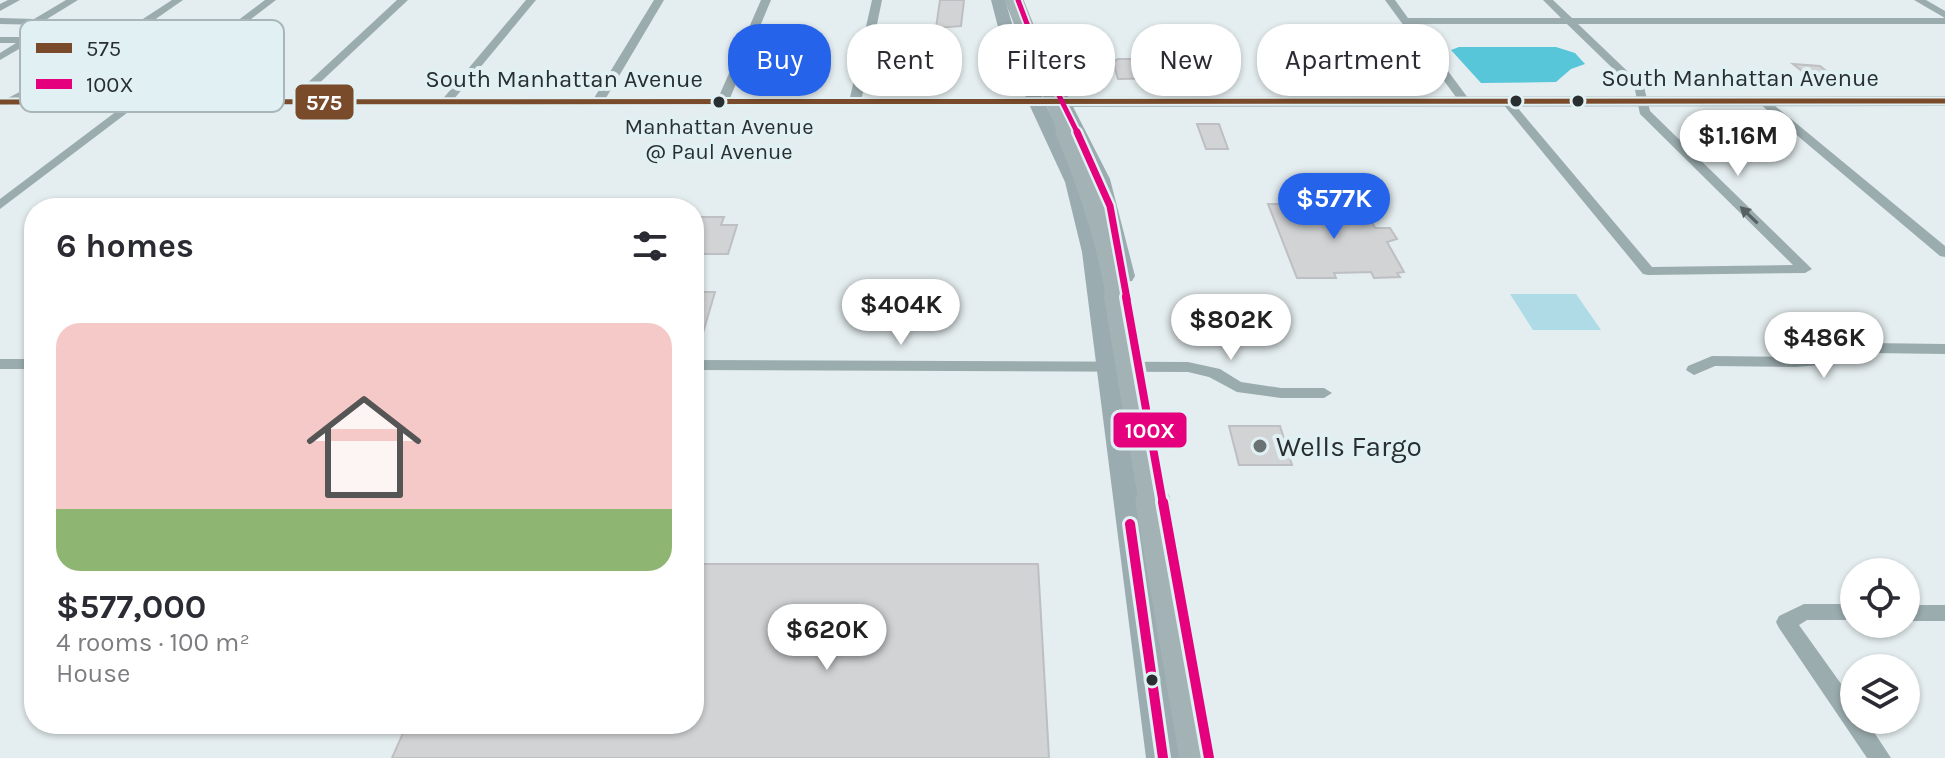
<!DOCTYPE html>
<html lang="en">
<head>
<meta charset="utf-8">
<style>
	:root { --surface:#fff; --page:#f7f7f7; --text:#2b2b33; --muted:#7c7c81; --line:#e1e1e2; --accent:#2563eb }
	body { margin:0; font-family:Karla,sans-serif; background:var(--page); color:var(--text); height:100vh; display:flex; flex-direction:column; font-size:30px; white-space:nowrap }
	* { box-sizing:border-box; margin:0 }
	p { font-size:26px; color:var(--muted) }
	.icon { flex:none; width:44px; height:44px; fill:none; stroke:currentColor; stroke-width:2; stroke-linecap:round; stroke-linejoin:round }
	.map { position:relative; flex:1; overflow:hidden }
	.details { position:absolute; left:24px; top:198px; width:680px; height:536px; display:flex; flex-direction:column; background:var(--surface); border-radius:32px; box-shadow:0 2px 6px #0004 }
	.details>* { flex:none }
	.banner { position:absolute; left:728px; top:24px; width:760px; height:72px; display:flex; gap:16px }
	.tools { position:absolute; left:1840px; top:558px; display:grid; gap:16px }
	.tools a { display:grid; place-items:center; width:80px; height:80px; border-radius:50%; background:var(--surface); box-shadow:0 2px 6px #0004; font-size:40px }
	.price { position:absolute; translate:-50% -68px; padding:0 18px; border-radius:28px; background:#fff; color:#222; font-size:26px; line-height:52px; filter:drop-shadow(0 2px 4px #0008) }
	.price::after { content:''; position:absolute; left:50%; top:48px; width:24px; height:18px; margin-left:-12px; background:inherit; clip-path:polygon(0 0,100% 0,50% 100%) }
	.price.active { background:var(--accent); color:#fff }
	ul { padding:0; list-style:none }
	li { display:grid; align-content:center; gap:16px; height:424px; padding:0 32px }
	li+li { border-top:2px solid var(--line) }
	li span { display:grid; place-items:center; height:248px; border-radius:24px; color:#555 }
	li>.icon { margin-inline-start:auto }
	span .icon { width:144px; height:144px; fill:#fffc; stroke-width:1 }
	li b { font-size:34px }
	h2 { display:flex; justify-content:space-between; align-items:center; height:96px; padding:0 32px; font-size:34px }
	.tag { padding:0 28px; border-radius:32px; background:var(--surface); box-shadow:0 2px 6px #0004; font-size:28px; line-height:72px }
	.tag.active { background:var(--accent); color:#fff }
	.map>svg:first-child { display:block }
</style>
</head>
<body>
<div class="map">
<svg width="1945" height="758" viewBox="0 0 1945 758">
	<rect width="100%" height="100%" fill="#e4edef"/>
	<polygon fill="#aedbe5" points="1510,294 1576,294 1601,330 1533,330"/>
	<g fill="#57c6d9">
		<polygon points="1459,47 1556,47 1575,53 1585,64 1571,69 1556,82 1481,83 1451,50"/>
		<polygon points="1291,50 1403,51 1413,57 1411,63 1427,80 1420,87 1309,86"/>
	</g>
	<g fill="#d1d3d5" stroke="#bebfc2" stroke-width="2">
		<polygon points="940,0 964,0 961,26 936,28"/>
		<polygon points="1049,25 1077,28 1082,54 1058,54"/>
		<polygon points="1118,59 1168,59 1176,78 1118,79 1113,62"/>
		<polygon points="1793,64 1820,66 1845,86 1821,86"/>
		<polygon points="1197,124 1219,124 1228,149 1206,149"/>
		<polygon points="1268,204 1363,204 1375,228 1390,228 1397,239 1387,242 1404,272 1397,273 1400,277 1374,278 1371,272 1334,273 1336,278 1297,278"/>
		<polygon points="694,217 724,217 721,225 737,225 728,254 694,254"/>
		<polygon points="694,292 715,292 697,353 694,352"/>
		<polygon points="1229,426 1280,426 1292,465 1239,465"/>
		<polygon points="694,564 1038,564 1049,758 392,758 407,724 694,724"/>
	</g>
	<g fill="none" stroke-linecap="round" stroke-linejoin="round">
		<g fill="#9bacae" fill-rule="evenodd">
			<polygon points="8,0 20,0 0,11 0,4"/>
			<polygon points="66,0 78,0 47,19 57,20 57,27 0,60 0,53 16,43 0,43 0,37 27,37 47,25 0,24 0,18 34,19"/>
			<polygon points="172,0 183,0 137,32 129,32 129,28"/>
			<polygon points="265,0 276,0 0,209 0,199 150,86 45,86 12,104 4,104 4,100 43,80 159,80"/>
			<polygon points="397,0 408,0 296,105 288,105 288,101"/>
			<polygon points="526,0 536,0 449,105 441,105 441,101"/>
			<polygon points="654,0 664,0 603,103 593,105 591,103"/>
			<polygon points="761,0 771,0 728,103 718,105 716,103"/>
			<polygon points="872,0 882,0 861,102 855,105 849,102"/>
			<polygon points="1385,0 1395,0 1408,18 1561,18 1543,0 1553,0 1572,18 1945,18 1945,24 1578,24 1644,87 1650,111 1812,269 1805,273 1648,275 1643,274 1503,104 1503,100 1511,100 1652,267 1793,265 1640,114 1635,90 1567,24 1413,24 1471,102 1465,105 1461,104"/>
			<polygon points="1914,0 1926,0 1945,11 1945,18"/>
			<polygon points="1760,100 1768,100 1945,246 1945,257 1940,256 1760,104"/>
			<polygon points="1869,343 1945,344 1945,354 1870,353 1841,363 1796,367 1715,366 1694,375 1686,370 1688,366 1712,356 1796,357 1839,353"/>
			<rect x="0" y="359" width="34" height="10"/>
			<polygon points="694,360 1188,362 1220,369 1241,382 1281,388 1324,388 1332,393 1324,398 1281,398 1237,392 1209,377 1188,372 694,370"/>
			<polygon points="1804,604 1854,604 1854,620 1807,620 1799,625 1854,702 1854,720 1866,720 1891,758 1867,758 1779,628 1776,622 1779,616"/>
			<rect x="1906" y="605" width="39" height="16"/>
		</g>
		<polygon fill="#9bacae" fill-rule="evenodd" points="0,98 1037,98 1044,102 1037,106 0,106"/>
		<polygon fill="#a3b4b8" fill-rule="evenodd" points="1945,96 1945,106 1037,107 1029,102 1037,97"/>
		<g fill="#9bacb0" fill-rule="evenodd">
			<polygon points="991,0 1005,0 1020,50 1083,182 1102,252 1180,758 1146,758 1082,252 1065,182 1004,50"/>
			<polygon points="1055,82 1063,87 1110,179 1135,276 1132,281 1124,282 1113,276 1092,179 1047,87"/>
		</g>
		<polyline stroke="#a3b2b5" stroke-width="18" points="1014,0 1068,134"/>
		<path stroke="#a3b2b5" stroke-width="23" d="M1067,132c23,53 41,109 51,167"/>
		<polyline stroke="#a3b2b5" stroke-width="28" points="1118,297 1153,504"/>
		<polyline stroke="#a3b2b5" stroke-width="35" points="1153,502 1197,758"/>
		<defs>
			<polyline id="bus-1" points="0,102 1945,101"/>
			<polyline id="bus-2-far3" points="1018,0 1038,53 1078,134"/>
			<polyline id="bus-2-far2" points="1077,132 1110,206 1127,299"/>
			<polyline id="bus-2-far1" points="1126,297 1163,504"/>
			<g id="bus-2">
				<polyline points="1163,502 1209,758"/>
				<polyline points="1130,524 1163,758"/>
			</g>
		</defs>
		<use href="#bus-1" stroke="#e0f0f3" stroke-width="9"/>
		<use href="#bus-2-far3" stroke="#e0f0f3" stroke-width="9"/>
		<use href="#bus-2-far2" stroke="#e0f0f3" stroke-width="12"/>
		<use href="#bus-2-far1" stroke="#e0f0f3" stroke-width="14"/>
		<use href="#bus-2" stroke="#e0f0f3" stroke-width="16"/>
		<use href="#bus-1" stroke="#7a4b2a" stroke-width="5"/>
		<use href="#bus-2-far3" stroke="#e5007d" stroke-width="5"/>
		<use href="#bus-2-far2" stroke="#e5007d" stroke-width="7"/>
		<use href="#bus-2-far1" stroke="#e5007d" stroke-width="8"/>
		<use href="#bus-2" stroke="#e5007d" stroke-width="10"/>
	</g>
	<defs><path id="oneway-solid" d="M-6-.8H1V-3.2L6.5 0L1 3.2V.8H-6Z" transform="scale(2)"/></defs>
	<use fill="#576163" href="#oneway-solid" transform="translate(1749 215) rotate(-136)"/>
	<g fill="#292f31" stroke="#e0f0f3" stroke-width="3">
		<circle cx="1516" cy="101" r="7"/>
		<circle cx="1578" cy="101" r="7"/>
		<circle cx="719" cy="102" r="7"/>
		<circle cx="1152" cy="680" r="7"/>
	</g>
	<circle fill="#6a7274" stroke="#e0f0f3" stroke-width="3" cx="1260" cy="446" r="8"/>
	<g text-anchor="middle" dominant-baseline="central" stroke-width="8" stroke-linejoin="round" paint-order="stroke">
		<g font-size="22" fill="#292f31" stroke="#e0f0f3">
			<text x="719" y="127">Manhattan Avenue<tspan x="719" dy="25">@ Paul Avenue</tspan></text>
		</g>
		<g font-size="24" fill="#292f31" stroke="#e0f0f3">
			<text x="1740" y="78">South Manhattan Avenue</text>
			<text x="564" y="79">South Manhattan Avenue</text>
		</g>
		<g font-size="28" fill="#292f31" stroke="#e0f0f3" text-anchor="start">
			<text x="1276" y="446">Wells Fargo</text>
		</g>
	</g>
	<rect x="20" y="20" width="264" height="92" rx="12" fill="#e0f0f3" stroke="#a9b6b9" stroke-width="2"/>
	<rect x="36" y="43" width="36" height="10" fill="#7a4b2a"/>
	<rect x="36" y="79" width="36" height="10" fill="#e5007d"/>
	<g font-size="22" fill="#292f31">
		<text x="86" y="56">575</text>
		<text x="86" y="92">100X</text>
	</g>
	<g stroke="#e0f0f3" stroke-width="3">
		<rect x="294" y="83" width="61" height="38" rx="8" fill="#7a4b2a"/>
		<rect x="1112" y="411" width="76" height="38" rx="8" fill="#e5007d"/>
	</g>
	<g font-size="22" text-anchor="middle" font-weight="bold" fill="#fff">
		<text x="324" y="110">575</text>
		<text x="1150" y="438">100X</text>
	</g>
</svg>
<div class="tools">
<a><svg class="icon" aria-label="locate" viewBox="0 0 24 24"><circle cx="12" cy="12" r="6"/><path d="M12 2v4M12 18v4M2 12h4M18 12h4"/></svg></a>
<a><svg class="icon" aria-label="layers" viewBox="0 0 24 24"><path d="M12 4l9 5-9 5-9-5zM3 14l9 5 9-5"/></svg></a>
</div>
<b class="price" style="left:1738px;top:178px">$1.16M</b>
<b class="price active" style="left:1334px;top:241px">$577K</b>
<b class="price" style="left:901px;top:347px">$404K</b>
<b class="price" style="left:1231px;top:362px">$802K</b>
<b class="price" style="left:1824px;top:380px">$486K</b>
<b class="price" style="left:827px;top:672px">$620K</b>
<div class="banner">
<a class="tag active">Buy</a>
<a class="tag">Rent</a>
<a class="tag">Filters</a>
<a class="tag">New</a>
<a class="tag">Apartment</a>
</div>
<section class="details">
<h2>6 homes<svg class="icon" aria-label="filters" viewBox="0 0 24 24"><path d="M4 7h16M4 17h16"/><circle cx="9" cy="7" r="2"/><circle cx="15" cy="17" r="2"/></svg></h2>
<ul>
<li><span style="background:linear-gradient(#f6c9c9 75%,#8fb573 0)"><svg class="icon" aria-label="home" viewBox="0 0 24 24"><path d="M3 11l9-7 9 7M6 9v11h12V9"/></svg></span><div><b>$577,000</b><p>4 rooms · 100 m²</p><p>House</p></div></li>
</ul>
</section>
</div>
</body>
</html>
